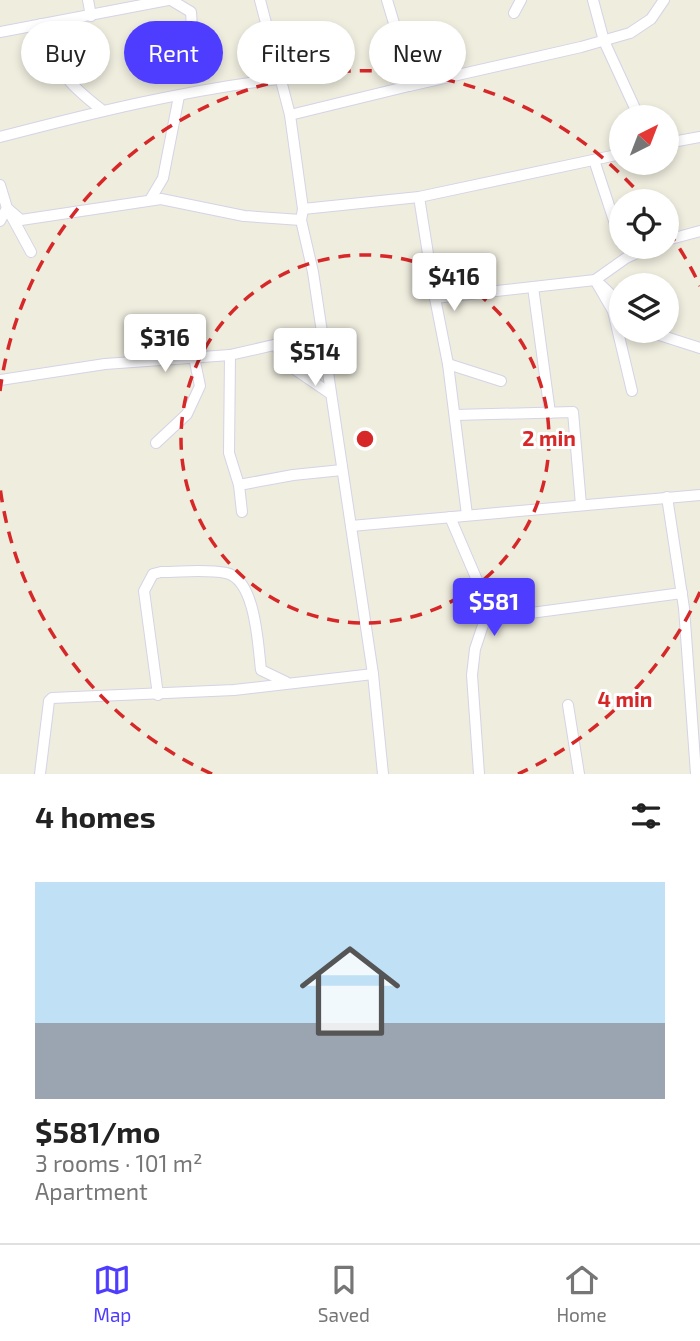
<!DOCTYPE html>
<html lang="en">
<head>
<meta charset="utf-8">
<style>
	:root { --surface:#fff; --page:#f6f6f6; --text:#222; --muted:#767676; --line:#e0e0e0; --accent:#4e3cff }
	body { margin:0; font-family:"Exo 2",sans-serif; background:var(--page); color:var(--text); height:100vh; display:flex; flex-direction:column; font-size:26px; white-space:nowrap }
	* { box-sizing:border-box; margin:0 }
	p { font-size:23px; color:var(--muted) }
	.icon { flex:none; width:38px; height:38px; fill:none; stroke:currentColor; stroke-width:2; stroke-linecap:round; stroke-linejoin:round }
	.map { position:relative; height:774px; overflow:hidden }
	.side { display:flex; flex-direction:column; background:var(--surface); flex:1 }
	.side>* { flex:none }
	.top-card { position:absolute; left:21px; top:21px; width:658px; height:63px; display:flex; gap:14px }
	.needle { width:46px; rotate:42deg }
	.fabs { position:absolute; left:609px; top:105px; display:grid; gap:14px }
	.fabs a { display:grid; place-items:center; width:70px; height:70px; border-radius:50%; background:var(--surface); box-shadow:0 4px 10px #0003; font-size:35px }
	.price { position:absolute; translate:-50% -60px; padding:0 16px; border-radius:7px; background:#fff; color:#222; font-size:23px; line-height:46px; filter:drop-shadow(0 2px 4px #0008) }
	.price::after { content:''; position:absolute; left:50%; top:42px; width:21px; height:16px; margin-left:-10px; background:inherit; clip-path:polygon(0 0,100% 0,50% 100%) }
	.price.on { background:var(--accent); color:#fff }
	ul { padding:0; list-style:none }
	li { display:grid; align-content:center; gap:14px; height:371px; padding:0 35px }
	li+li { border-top:2px solid var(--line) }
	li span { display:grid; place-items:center; height:217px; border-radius:0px; color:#555 }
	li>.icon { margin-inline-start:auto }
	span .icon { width:126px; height:126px; fill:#fffc; stroke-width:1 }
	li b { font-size:30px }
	h2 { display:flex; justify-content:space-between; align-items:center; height:84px; padding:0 35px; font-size:30px }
	.tag { padding:0 24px; border-radius:32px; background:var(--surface); box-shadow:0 4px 10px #0003; font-size:24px; line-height:63px }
	.tag.on { background:var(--accent); color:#fff }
	.tabs { display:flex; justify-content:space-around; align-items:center; height:98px; border-top:2px solid var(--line); background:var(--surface); font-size:19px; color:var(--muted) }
	.tabs a { display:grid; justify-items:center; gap:4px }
	.tabs .on { color:var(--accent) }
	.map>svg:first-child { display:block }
</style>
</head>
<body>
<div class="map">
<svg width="700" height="774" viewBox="0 0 700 774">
	<rect width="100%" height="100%" fill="#efedde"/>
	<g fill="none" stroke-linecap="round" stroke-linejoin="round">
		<defs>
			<g id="minor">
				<polyline points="88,0 91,16"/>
				<path d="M171,0l20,12c2,19 -2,35 3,54"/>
				<polyline points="260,0 290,115 303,209 301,220 313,272 373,674 383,774"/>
				<polyline points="593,0 604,41 639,117"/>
				<polyline points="514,13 521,0"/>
				<path d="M41,24c17,47 22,56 61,86"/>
				<polyline points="0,32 168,0"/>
				<polyline points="409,86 581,47 630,33 651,19 664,0"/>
				<polyline points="290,115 409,86 406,63 387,0"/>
				<path d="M0,137c92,-24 185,-47 279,-58"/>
				<polyline points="667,143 700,137"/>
				<polyline points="594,160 621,242"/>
				<polyline points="0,185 7,208 21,220 161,199 244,216 301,220"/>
				<polyline points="419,197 435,298 595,280 626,258 650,247"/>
				<polyline points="150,200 163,178 179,96"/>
				<polyline points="303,209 419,197 621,154"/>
				<polyline points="0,221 7,208 31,252"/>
				<polyline points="667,240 700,231"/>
				<polyline points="595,280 613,311 632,391"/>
				<polyline points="601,285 621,304"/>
				<polyline points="533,287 550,413"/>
				<polyline points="435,298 448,364 467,515"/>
				<polyline points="647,331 700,348"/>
				<polyline points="275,345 293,368 331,394"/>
				<polyline points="230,355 229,453 239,485"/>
				<polyline points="448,364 501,381"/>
				<polyline points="0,380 105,364 230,355 322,334"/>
				<polyline points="455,415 573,412 581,505"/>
				<polyline points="156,443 187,414 200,386 194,357"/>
				<polyline points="667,497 684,608 696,774"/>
				<polyline points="242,512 239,485 293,475 342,470"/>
				<polyline points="450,517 483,594 486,616 475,649 472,675 479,774"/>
				<polyline points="351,526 700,495"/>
				<polyline points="485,619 682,593"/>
				<path d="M158,695l-14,-104 9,-17 8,-2c21,0 45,-3 65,1 30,6 32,73 35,97l25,12"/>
				<polyline points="568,705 579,774"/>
				<polyline points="40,774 49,701 52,698 234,690 373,674"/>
			</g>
		</defs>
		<use href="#minor" stroke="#d5d3e6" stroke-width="12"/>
		<use href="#minor" stroke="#fff" stroke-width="10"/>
	</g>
	<g fill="none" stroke="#d62828" stroke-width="3.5" stroke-dasharray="12 9">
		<circle cx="365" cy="439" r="184"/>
		<path d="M700 592A368 368 0 0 1 518 774M212 774A368 368 0 0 1 0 487M0 391A368 368 0 0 1 645 200M668 231A368 368 0 0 1 700 286"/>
	</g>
	<circle cx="365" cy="439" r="10" fill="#d62828" stroke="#fff" stroke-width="3.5"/>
	<g font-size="21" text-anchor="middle" font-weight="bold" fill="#d62828" stroke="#fff" stroke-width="6" stroke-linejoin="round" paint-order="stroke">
		<text x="549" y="446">2 min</text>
		<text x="625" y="707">4 min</text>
	</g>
</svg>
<div class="fabs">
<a><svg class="needle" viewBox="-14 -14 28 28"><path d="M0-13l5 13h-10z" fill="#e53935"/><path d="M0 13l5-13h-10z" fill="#767676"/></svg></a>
<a><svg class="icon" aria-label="locate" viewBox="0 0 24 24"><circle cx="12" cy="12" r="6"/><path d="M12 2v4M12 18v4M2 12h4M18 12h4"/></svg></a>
<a><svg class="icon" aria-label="layers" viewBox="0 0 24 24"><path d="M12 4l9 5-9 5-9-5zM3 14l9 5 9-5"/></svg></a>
</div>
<b class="price" style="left:454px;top:313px">$416</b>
<b class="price" style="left:165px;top:374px">$316</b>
<b class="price" style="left:315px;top:388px">$514</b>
<b class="price on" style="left:494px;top:638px">$581</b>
<div class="top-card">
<a class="tag">Buy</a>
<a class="tag on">Rent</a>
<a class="tag">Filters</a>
<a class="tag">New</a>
</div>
</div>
<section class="side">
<h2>4 homes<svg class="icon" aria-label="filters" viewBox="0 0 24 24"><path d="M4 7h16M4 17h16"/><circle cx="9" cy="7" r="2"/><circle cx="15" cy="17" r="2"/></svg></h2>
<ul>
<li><span style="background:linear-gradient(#bfe0f5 65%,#9aa5b1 0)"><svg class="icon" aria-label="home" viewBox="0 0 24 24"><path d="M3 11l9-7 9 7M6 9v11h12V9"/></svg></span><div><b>$581/mo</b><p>3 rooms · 101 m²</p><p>Apartment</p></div></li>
</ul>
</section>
<nav class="tabs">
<a class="on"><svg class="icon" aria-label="map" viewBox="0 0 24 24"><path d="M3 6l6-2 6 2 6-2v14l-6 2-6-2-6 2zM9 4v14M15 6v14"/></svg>Map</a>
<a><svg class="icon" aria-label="saved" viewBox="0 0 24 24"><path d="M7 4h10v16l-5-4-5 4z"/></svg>Saved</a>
<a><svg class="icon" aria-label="home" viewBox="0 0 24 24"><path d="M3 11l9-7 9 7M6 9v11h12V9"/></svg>Home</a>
</nav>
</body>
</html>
